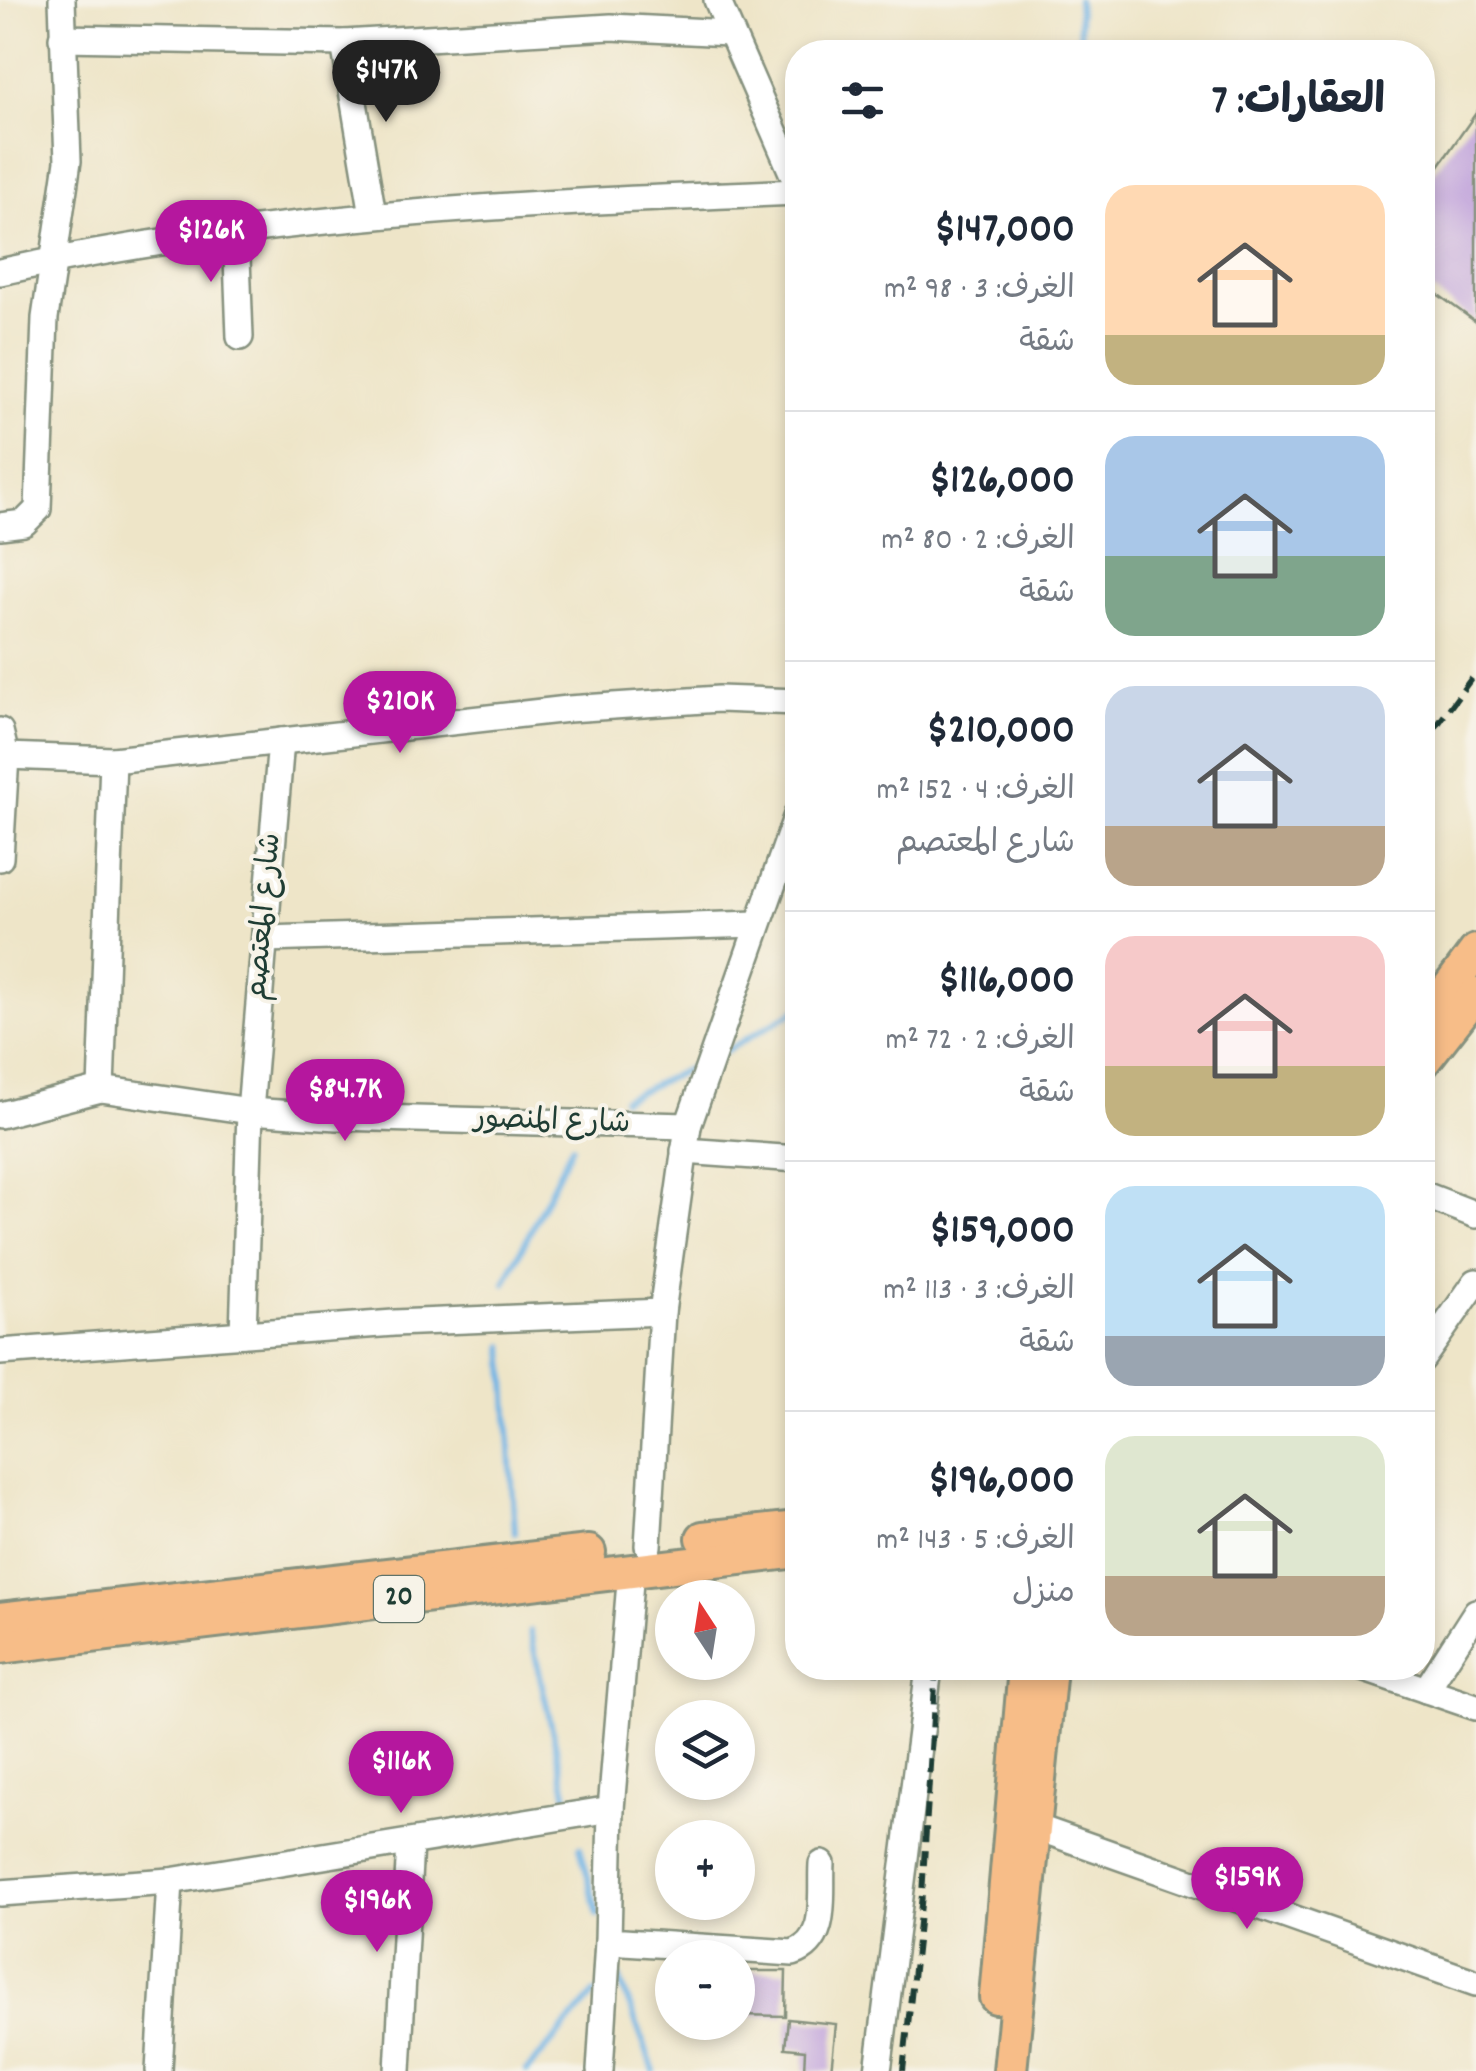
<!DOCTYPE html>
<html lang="ar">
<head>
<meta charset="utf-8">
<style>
	:root { --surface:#fff; --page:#f2f2f3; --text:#1f2937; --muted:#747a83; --line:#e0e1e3; --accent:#b5179e }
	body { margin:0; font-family:Dekko,"Playpen Sans Arabic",sans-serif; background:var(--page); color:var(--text); direction:rtl; height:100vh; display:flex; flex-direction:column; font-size:38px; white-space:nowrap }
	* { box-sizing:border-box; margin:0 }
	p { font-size:32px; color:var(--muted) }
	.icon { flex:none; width:55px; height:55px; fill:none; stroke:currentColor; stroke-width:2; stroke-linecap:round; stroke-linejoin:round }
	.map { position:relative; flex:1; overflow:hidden; direction:ltr }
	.side { position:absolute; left:785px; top:40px; width:650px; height:1640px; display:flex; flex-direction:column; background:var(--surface); border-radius:40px; box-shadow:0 5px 15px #0003; direction:rtl }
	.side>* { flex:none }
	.needle { width:65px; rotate:348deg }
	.tools { position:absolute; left:655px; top:1580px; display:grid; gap:20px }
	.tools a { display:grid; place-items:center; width:100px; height:100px; border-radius:50%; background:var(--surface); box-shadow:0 5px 15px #0003; font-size:50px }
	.price { position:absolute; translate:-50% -85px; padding:0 22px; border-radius:35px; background:var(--accent); color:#fff; font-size:32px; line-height:65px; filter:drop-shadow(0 2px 5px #0008) }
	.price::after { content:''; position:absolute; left:50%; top:60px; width:30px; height:22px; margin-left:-15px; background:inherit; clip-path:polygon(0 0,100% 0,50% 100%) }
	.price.selected { background:#222; color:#fff }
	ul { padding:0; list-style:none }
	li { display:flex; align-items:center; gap:30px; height:250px; padding:0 50px }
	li+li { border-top:2px solid var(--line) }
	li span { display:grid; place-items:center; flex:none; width:280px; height:200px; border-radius:30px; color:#555 }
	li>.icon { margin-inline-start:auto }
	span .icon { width:120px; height:120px; fill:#fffc; stroke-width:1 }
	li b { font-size:42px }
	h2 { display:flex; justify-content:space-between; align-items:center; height:120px; padding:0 50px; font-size:42px }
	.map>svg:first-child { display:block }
</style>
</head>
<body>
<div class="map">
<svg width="1476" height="2071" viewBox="0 0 1476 2071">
	<rect width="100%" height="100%" fill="#f7f3e8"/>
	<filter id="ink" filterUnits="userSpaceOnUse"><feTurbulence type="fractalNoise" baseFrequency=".01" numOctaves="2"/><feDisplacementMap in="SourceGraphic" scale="20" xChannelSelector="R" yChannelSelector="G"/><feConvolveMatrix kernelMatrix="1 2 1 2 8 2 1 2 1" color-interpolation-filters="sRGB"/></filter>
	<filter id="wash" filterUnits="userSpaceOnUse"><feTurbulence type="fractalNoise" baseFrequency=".0048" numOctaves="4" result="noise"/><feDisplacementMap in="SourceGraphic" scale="40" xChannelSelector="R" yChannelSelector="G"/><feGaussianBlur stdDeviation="2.25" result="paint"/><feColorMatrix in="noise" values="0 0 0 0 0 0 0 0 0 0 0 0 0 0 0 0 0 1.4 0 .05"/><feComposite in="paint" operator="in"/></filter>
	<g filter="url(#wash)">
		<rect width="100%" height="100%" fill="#eee5c8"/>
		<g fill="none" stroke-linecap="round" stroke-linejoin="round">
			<g stroke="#6fb4e5" stroke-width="6">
				<polyline points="1078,0 1080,35 1094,52"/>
				<polyline points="724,1052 798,1009"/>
				<polyline points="623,1099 703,1062"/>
				<polyline points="505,1283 572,1146"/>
				<polyline points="504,1346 515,1533"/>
				<polyline points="530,1631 567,1796"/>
				<polyline points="580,1847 598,1915"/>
				<polyline points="619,1977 654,2071"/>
				<polyline points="527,2071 595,1993"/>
			</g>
		</g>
		<g id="blocks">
			<g fill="#c2a6dc">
				<polygon points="1476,113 1476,322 1422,283 1422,190"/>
				<polygon points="740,1971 786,1971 785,2016 739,2015"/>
				<polygon points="788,2019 836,2024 831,2071 804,2071 805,2050 785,2048"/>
			</g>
		</g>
	</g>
	<g filter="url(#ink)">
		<use href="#blocks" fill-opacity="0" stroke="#86917e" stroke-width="2.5"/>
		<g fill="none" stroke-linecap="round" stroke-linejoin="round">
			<defs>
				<g id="minor">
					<polyline points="717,0 798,186"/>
					<polyline points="62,38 344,43 611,27 729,33"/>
					<polyline points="344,43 373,215"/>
					<polyline points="236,231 240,337"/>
					<path d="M0,272c262,-58 530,-69 798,-80"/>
					<polyline points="0,526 24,523 38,509 45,318 68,161 62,0"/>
					<polyline points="0,731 6,756 0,858"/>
					<polyline points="6,756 113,760 568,709 719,699 798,702"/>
					<polyline points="265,939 757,924"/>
					<polyline points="101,1089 113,760"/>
					<polyline points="0,1115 101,1089 250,1111 337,1117 688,1126"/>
					<polyline points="684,1151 798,1159"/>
					<polyline points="1422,1194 1476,1215"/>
					<polyline points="243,1334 250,1111 281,741"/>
					<polyline points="0,1352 394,1323 662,1312"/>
					<polyline points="1422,1359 1476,1282"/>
					<polyline points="648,1546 662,1312 688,1126 798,812"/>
					<polyline points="1362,1668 1476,1707"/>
					<polyline points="1426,1690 1476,1612"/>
					<path d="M611,1809l-3,132 185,12c36,-12 27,-57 29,-89"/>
					<polyline points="1038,1828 1476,1983"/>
					<polyline points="0,1893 170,1881 611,1809 631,1570"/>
					<polyline points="159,2071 170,1881"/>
					<polyline points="398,2071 410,1843"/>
					<polyline points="600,2071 608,1941"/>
					<polyline points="878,2071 929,1668"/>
				</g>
				<g id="major">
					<polyline points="1422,1024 1476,951"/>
					<polyline points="1422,1063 1476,994"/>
					<polyline points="703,1538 798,1528"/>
					<polyline points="0,1619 589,1552"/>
					<polyline points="0,1647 798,1551"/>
					<polyline points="996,1997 1025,1668"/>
					<polyline points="1010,2071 1050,1668"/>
				</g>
			</defs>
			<use href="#minor" stroke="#86917e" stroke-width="30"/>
			<use href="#major" stroke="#86917e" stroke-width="38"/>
			<use href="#minor" stroke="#fff" stroke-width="25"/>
			<use href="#major" stroke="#f7bd88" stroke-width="32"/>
			<g stroke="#1f3d34" stroke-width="6" stroke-dasharray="15 8" stroke-linecap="butt">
				<polyline points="1422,746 1476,672"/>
				<polyline points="903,2071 922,1895 936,1668"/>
			</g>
		</g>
	</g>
	<g text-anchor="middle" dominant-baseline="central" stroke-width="8" stroke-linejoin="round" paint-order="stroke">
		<rect fill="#f7f3e8" stroke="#60746a" stroke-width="2.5" x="374" y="1576" width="50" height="46" rx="8"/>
		<g font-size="28" font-weight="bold" fill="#1f3d34">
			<text x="399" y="1599">20</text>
		</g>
		<g font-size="30" fill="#1f3d34" stroke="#f7f3e8">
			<text transform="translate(266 917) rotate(-85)">شارع المعتصم</text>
			<text transform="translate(552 1123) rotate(2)">شارع المنصور</text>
		</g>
	</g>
</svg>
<div class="tools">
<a><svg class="needle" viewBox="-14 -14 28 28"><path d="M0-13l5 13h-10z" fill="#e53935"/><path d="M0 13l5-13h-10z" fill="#747a83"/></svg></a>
<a><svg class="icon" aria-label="layers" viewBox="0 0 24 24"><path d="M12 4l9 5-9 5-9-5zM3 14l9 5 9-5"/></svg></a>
<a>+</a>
<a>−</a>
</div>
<b class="price selected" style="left:386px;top:125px">$147K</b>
<b class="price" style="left:211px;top:285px">$126K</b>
<b class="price" style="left:400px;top:756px">$210K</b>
<b class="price" style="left:345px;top:1144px">$84.7K</b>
<b class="price" style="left:401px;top:1816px">$116K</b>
<b class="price" style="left:1247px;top:1932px">$159K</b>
<b class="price" style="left:377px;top:1955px">$196K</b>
<section class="side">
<h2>العقارات: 7<svg class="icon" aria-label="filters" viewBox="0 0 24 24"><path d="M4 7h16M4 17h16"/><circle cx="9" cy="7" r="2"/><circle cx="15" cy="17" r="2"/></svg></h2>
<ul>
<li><span style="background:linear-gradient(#ffd9b3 75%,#c2b280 0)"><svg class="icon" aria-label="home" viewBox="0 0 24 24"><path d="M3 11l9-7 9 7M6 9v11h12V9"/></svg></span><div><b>$147,000</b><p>الغرف: 3 · 98 m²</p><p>شقة</p></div></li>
<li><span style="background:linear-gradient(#a9c7e8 60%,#7fa58c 0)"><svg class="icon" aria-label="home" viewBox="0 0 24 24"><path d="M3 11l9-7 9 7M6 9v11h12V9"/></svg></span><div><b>$126,000</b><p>الغرف: 2 · 80 m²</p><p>شقة</p></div></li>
<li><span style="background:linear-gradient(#c9d6e8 70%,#b9a48a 0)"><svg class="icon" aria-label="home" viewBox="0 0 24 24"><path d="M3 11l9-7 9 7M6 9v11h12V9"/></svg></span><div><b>$210,000</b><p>الغرف: 4 · 152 m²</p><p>شارع المعتصم</p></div></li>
<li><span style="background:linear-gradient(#f6c9c9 65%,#c2b280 0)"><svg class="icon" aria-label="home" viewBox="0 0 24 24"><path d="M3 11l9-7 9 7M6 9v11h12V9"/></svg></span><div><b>$116,000</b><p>الغرف: 2 · 72 m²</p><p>شقة</p></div></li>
<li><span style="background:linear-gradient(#bfe0f5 75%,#9aa5b1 0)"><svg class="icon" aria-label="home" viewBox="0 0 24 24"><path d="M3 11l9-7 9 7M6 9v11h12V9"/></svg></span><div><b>$159,000</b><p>الغرف: 3 · 113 m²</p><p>شقة</p></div></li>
<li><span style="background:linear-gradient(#dfe7d0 70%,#b9a48a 0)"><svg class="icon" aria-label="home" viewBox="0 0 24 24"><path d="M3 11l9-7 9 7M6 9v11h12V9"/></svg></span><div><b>$196,000</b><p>الغرف: 5 · 143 m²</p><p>منزل</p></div></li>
</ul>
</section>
</div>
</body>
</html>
